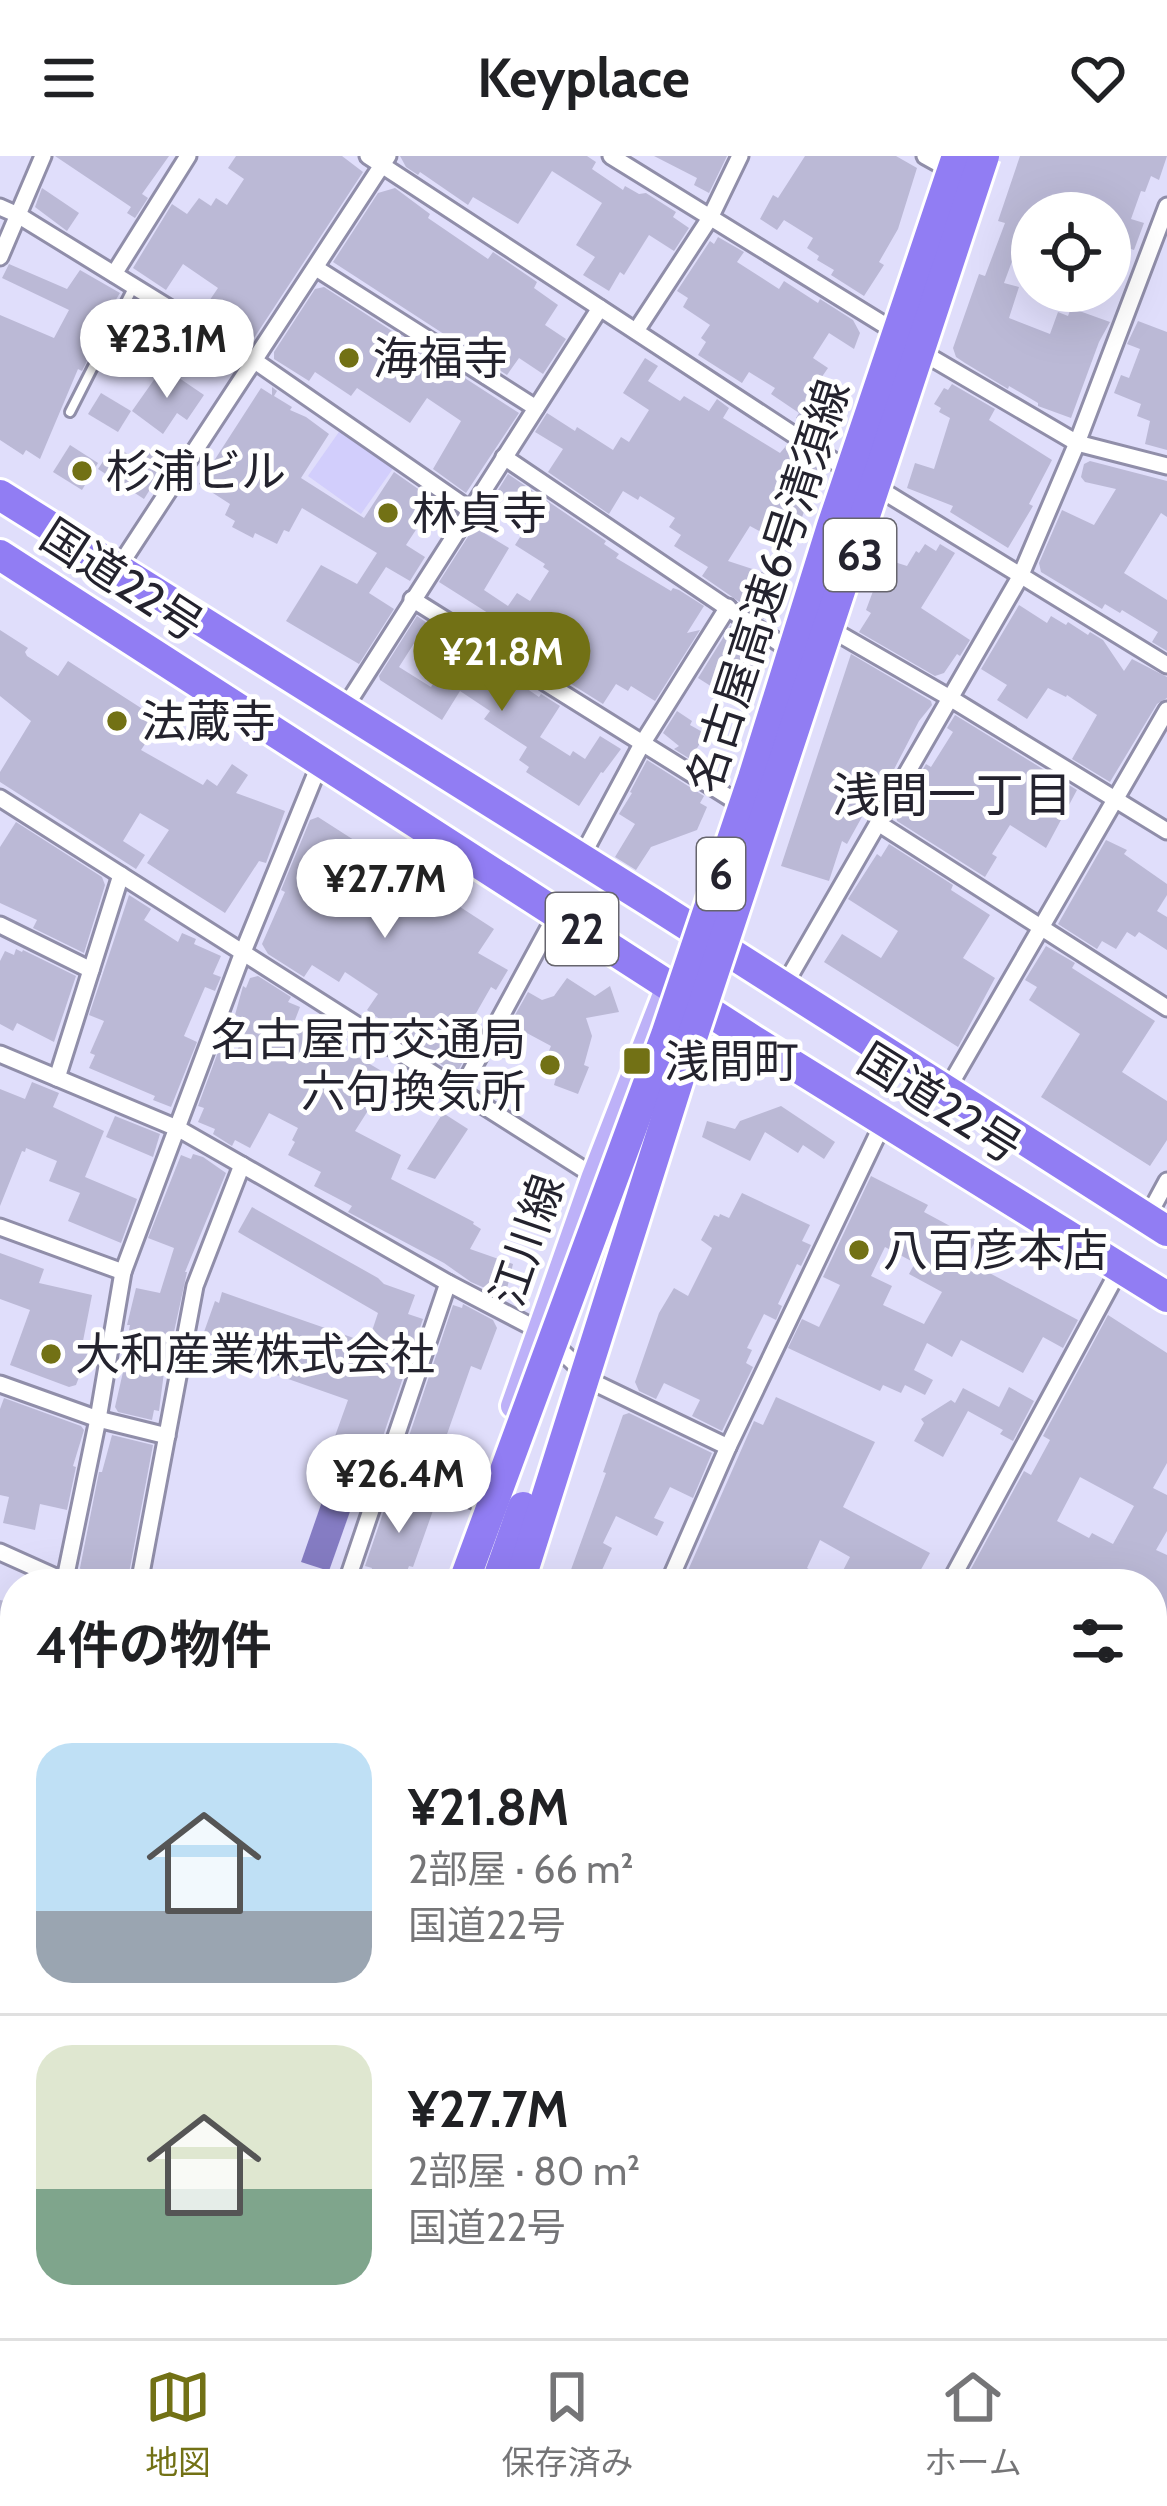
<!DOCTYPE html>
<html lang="ja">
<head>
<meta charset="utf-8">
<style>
	:root { --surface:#fff; --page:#f2f2f2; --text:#202124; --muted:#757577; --line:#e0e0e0; --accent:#727115 }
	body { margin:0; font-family:Cabin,"Noto Sans JP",sans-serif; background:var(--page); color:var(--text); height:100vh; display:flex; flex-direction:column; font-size:45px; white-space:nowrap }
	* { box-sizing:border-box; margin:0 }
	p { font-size:39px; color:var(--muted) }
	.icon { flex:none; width:66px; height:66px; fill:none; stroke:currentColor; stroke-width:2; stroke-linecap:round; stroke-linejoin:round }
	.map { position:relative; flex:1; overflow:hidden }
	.drawer { position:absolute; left:0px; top:1413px; width:1167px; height:771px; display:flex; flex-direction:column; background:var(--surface); border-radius:48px 48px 0 0; box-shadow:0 12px 48px #0002 }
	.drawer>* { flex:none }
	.buttons { position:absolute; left:1011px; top:36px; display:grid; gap:24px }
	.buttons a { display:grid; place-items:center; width:120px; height:120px; border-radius:50%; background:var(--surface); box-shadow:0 12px 48px #0002; font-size:60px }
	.price { position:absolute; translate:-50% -102px; padding:0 27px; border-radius:42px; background:#fff; color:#222; font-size:39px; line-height:78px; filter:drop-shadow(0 3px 6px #0008) }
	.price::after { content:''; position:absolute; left:50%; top:72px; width:36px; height:27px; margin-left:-18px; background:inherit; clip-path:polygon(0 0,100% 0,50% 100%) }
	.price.selected { background:var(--accent); color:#fff }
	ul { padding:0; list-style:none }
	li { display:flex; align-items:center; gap:36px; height:300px; padding:0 36px }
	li+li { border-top:3px solid var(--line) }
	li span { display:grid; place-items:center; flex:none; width:336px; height:240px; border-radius:36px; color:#555 }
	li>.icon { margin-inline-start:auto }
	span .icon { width:144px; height:144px; fill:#fffc; stroke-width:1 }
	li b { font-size:51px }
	h2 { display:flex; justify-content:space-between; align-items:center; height:144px; padding:0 36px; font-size:51px }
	header { display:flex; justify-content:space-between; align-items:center; height:156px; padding:0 36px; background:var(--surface); font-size:54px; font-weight:800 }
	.menu { display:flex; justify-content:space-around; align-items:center; height:168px; border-top:3px solid var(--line); background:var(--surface); font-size:33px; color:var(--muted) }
	.menu a { display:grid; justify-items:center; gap:6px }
	.menu .selected { color:var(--accent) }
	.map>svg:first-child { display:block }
</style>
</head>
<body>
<header><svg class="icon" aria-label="menu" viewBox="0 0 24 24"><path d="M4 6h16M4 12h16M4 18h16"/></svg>Keyplace<svg class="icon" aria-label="heart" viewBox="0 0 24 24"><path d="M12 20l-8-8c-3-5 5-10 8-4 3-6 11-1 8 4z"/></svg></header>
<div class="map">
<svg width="1167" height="2182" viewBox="0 0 1167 2182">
	<rect width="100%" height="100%" fill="#e0defb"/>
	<polygon fill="#d2cefc" points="341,273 394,311 361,358 308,320"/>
	<polygon fill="#857cc3" points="325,1337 353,1347 329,1415 301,1406"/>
	<g fill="#bbb9d6" fill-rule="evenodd">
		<polygon points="55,0 169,0 142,38 148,42 135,62 127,57 131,51"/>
		<polygon points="236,0 342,0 363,16 250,188 201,157 218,132 183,108 166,134 133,112 172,48 187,58 199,42 211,50 216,42 227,49 244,23 228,12"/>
		<polygon points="400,0 587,0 596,6 592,13 623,34 625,30 639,38 646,37 676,56 673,61 689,72 674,95 649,79 624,119 620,116 609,135 583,119 595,101 576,89 602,47 552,15 518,68 473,41 468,49 420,16 418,19 406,11"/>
		<polygon points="654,0 727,0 709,37 694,29 697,22"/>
		<polygon points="805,0 896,0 917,12 898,73 879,106 884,109 864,140 831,119 834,114 817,104 819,100 807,92 813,82 784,64 777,74 760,63 773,39 778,42"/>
		<polygon points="1020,0 1167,0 1159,24 1151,20 1145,36 1141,35 1131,63 1144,67 1134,94 1110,86 1110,57 1032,57 1032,76 1024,73 1004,127 1019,131 1009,162 1050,178 1058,156 1068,160 1071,152 1110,166 1099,186 1071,262 1038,250 1038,247 1009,230 1008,233 965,207 956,201 953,192 979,118 985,120 1005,67 998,65"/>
		<polygon points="42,32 79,57 67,75 35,51"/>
		<polygon points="395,32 430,58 428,62 488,103 493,96 537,126 534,132 558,149 545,169 566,183 543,218 519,202 507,219 333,106 378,37"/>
		<polygon points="718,81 744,96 737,106 779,133 784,125 818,147 820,143 853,164 860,177 854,193 829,177 813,202 828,212 819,225 833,235 810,271 796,262 799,257 771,238 775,232 749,216 742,227 698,199 706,186 701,182 710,169 683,151 688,142 677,135 710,85 714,88"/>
		<polygon points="9,108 67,133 80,114 120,137 91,185 96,187 82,215 78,213 40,303 26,294 23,299 0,284 0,159 54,182 69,154 2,122"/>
		<polygon points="324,131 519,257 466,337 433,313 461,265 427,242 410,267 357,232 351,240 315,216 309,225 274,203 274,196 315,133"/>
		<polygon points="1138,165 1167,176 1167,294 1145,288 1150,265 1137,260 1141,248 1114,237 1121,219 1129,222 1140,193 1127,188"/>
		<polygon points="645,202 658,210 648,225 680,245 684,240 709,255 717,243 729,252 723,262 780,297 786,290 819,313 795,381 764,370 761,376 750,370 728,405 783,423 776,445 764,463 702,420 708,411 674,390 681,379 669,371 675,362 640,340 638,344 623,335 609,358 548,316 563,293 535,276 547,257 575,275 577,271 613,294 621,281 629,286 649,254 623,237"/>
		<polygon points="163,211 204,239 187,264 177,257 163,278 132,255"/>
		<polygon points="952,228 995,253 989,264 1052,304 1029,348 1033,350 1008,392 950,356 953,350 907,332 915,307 934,313 950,262 939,256 941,252 934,248 944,232 948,234"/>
		<polygon points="272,231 277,235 274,240 292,251 290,254 306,261 329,278 301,322 364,362 394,316 454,358 444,374 425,360 406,389 425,401 410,425 386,411 369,437 394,453 359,508 286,465 321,409 357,428 377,397 302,352 289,376 284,374 277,388 255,377 253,382 232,371 235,365 225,359 230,348 199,328 261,232 272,239"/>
		<polygon points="101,237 131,255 118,276 88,258"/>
		<polygon points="70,289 98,307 82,334 53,316"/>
		<polygon points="114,289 138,305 142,298 146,301 152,292 169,303 144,343 98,313"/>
		<polygon points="1090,305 1167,325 1167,361 1161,357 1124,417 1167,444 1167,495 1152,486 1158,476 1122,454 1120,457 1105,448 1102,453 1041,416 1039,407 1062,354 1094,369 1116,333 1085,326 1081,321 1084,308"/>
		<polygon points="508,318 606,385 604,388 619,398 616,402 671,435 673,432 679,434 704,450 687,477 700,474 655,545 631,530 628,535 616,528 603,548 560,521 586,480 558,463 535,498 494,472 499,464 439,426 474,371 509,392 484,434 508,450 517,437 530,445 549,415 543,411 545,408 515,389 532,362 495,339"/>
		<polygon points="925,388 936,395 940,388 955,397 921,452 970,484 960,500 957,498 944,517 935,520 859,476 871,457 866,454 885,403 907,410 916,395 919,397"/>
		<polygon points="1019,449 1047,467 1051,460 1066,469 1068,466 1088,479 1090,476 1103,484 1124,515 1132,503 1167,521 1167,542 1157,548 1110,626 1072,603 1097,559 1067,539 1066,541 1048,532 1027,563 997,544 1007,529 981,513"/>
		<polygon points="417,460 427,467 399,511 431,531 460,487 539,541 541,538 560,550 540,581 570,600 573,595 585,603 600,580 621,593 603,617 601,616 579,650 526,616 529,611 519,604 527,591 484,563 490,555 460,535 442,564 380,524 379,520"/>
		<polygon points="731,469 760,489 747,530 736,546 698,522"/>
		<polygon points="0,474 28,492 25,496 27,500 58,520 68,505 155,561 150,569 155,573 141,594 203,629 207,623 217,630 232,608 248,619 236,637 285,655 266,707 259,705 225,757 147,707 169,674 140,657 123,685 145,699 136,713 0,626 0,616 31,565 0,540"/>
		<polygon points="851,498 931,545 932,549 919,565 887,627 886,625 871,651 868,650 847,688 842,685 829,725 781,710"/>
		<polygon points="677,555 692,565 690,569 706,578 690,603 674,593 679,590 663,577"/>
		<polygon points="955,559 1077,634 1046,692 1010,669 992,698 997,701 985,721 897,665 896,660 926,608 931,611 953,576 947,572"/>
		<polygon points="647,604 704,640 700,647 707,651 697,674 651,691 636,714 615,701 635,668 619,658 632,637 630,636"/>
		<polygon points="318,661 385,704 382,708 410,727 414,721 494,773 478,797 508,814 496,834 491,831 463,880 473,886 458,915 453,916 400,882 402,879 367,854 378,838 345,816 339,826 312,809 304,821 268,798 262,788 285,736 281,734 310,664"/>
		<polygon points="16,666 102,721 105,729 84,797 33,772 37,764 0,747 0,691"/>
		<polygon points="1106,684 1127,694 1124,698 1167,728 1167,739 1157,755 1167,761 1167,794 1139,776 1135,781 1127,776 1116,793 1102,785 1097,793 1058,768"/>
		<polygon points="889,688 953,729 951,734 990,759 963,802 995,822 958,891 824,806 842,778 881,802 898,775 848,743 877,698 881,701"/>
		<polygon points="129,739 151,753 144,764 178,786 182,777 196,783 194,788 221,800 213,818 221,821 215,835 205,831 184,880 197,886 171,951 153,944 155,940 89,912 95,899 90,897 104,865 89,859"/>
		<polygon points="1046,790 1075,807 1072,812 1155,865 1122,916 1167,945 1167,984 1150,1010 1041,941 1080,878 1029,844 1037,831 1025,824"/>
		<polygon points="16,793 22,796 23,794 76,820 54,886 17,867 13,875 0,868 0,805 5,795 14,799"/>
		<polygon points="258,820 291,841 288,846 300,851 295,864 327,885 335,872 348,880 341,891 390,920 355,975 401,999 391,1023 474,1066 473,1068 481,1073 470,1093 513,1108 505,1141 471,1126 444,1107 348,1056 352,1050 314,1030 321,1016 288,999 295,986 292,984 298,972 269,957 250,992 235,984 232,990 213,978 215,973 198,966 204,952 198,950 218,896 234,902 250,865 235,859 243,830 246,832 250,822"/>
		<polygon points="567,822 595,840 610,830 619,856 586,862 592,880 584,909 589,911 578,938 554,929 556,922 540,916 551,890 510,868 528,836 542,844 554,840"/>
		<polygon points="32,926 59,937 53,951 104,975 85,1021 137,1043 121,1087 68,1065 80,1037 49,1025 57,1005 26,992 25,996 22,995 0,1050 0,933 25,943"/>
		<polygon points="781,950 835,986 824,1003 803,989 798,997 765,976 750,1005 702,981 707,965 735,973 740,965"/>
		<polygon points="443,957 468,973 435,1023 407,1013"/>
		<polygon points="115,960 160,978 153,1001 106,981"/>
		<polygon points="193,998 203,1001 226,1017 185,1116 187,1116 174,1176 170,1194 167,1193 159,1255 154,1254 152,1264 118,1256 115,1251 123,1216 129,1217 135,1181 128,1179 130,1169 127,1169 136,1132 160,1137 174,1092 148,1082 181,999 191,1003"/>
		<path d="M871,1020l57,29 -4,7 52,28 -11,20 113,60 -15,28 -20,-11 -20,36 -62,-33 -9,17 -25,-14 -13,27 19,10 -8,15 -20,-10 -4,8 -18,-8 -3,6 -92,-43 14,-29 17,8 21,-42 -17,-8zM885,1091l30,16 -6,11 33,18 -18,32 -41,-19 9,-19 -21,-10z"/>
		<polygon points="742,1037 810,1069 802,1085 811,1089 801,1110 797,1108 778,1148 782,1150 776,1164 764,1158 747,1192 752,1194 746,1207 753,1211 722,1275 692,1260 700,1244 664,1227 656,1243 639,1235 635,1226 659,1157 674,1132 688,1140 712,1092 701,1084 714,1059 719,1061 720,1058 729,1062"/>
		<polygon points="252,1051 378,1122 384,1128 415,1139 408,1158 423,1163 380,1289 365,1283 358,1303 330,1294 348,1244 223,1200 224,1194 204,1187 208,1178 204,1176 215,1145 219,1147 222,1136 368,1187 378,1157 238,1076"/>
		<polygon points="0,1097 44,1113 39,1127 92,1139 83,1185 92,1187 76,1229 69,1231 10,1209 30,1154 0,1143"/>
		<polygon points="463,1148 493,1164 497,1172 481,1214 471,1210 446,1281 457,1285 448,1312 438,1319 405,1307 402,1301 453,1149 462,1152"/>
		<path d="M1108,1159l59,38v110l-14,25 14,7v36l-11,19 11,5v177l-15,-8v-140h-179l-8,-4 59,-109 7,4 19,-35 -7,-4zM1080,1321l54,29 -21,38 -21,-11 -3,5 -32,-17z"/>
		<polygon points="1009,1231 1034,1245 1013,1285 1000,1278 1003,1274 968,1255 943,1301 914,1285 924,1267 921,1263 951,1244 955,1247 963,1232 999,1251"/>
		<polygon points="776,1241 875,1286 843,1351 930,1397 918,1419 906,1428 836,1428 850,1401 820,1384 807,1412 834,1428 682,1428 754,1265 763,1269"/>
		<polygon points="4,1242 81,1270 84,1274 73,1310 76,1311 67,1354 40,1348 35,1374 3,1367 9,1341 0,1339 0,1253"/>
		<polygon points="629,1257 712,1297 693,1342 670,1331 654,1362 664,1366 657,1380 616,1360 603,1387 612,1392 602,1414 633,1428 580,1428 568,1422 606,1317 603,1316 623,1259"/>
		<polygon points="112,1279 153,1289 127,1428 92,1424 93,1421 83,1419 80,1412 99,1316 102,1316"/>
		<polygon points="393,1328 436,1346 413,1411 409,1410 402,1428 367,1428 372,1412 365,1410"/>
		<polygon points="0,1444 15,1447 15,1605 9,1608 0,1605"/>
		<polygon points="1167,1753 1167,1847 1152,1838 1152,1778"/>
		<polygon points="0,1833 15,1836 15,1962 0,1959"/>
		<polygon points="0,2126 15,2131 15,2182 0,2182"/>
	</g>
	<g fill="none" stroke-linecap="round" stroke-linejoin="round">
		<defs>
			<polyline id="lane" points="70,256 134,130"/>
			<g id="street">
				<polyline points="368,0 852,317"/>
				<polyline points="611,0 891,173"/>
				<polyline points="925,0 943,10"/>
				<polyline points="0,51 18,59 255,205 470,354"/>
				<polyline points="0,101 43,0"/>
				<polyline points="316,112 536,252"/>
				<polyline points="114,118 188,0"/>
				<polyline points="636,175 710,62 740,0"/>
				<polyline points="925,198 1077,287 1167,310"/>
				<polyline points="504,301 785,491"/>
				<polyline points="873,329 1167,509"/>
				<polyline points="118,412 388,0"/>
				<polyline points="412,443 735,645"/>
				<polyline points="834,475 950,542 1167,675"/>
				<polyline points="344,553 600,152"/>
				<polyline points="0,642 594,1020"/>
				<polyline points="878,667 1167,852"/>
				<polyline points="581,702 642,588 728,451"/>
				<polyline points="0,769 91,814"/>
				<polyline points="784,830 1020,421 1077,287 1167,50"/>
				<polyline points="0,898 179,973 448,1127 540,1175 595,1227 728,1291"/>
				<polyline points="57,922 121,719"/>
				<polyline points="461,934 557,757"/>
				<polyline points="947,934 1167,554"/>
				<polyline points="1147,1062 1167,1025"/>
				<polyline points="0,1071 123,1116"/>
				<polyline points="0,1228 98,1263 167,1280"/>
				<polyline points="386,1313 479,1346"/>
				<polyline points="0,1396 69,1427"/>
				<polyline points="64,1428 98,1263 123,1116 243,796 321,605"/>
				<polyline points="139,1428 195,1130 242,1009"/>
				<polyline points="346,1428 448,1127"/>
				<polyline points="668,1428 728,1291 884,965"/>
				<polyline points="949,1428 1120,1112"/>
				<polyline points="0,1617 15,1624"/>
				<polyline points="1152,1649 1167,1621"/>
				<polyline points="0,1779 15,1698"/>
				<polyline points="1152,1862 1167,1870"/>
				<polyline points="0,1971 15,1974"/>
				<polyline points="1152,2033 1167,2041"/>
				<polyline points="0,2102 15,2107"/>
				<polyline points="579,2169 605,2182"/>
				<polyline points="476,2182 479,2169"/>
				<polyline points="662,2182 666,2169"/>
				<polyline points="872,2182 877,2169"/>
			</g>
			<g id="secondary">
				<polyline points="0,1775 15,1779"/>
				<polyline points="949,2169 975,2182"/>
			</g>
			<g id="primary">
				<polyline points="513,1250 594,1020 665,838"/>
				<polyline points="222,2182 225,2169"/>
				<polyline points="297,2182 300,2169"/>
			</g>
			<g id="highway">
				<polyline points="0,339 649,745 1167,1075"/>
				<polyline points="0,399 753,884 1167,1141"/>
				<polyline points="251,2182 254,2169"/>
				<polyline points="272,2182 276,2169"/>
			</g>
		</defs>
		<use href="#lane" stroke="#908ea9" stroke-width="14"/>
		<use href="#street" stroke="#908ea9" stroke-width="21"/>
		<use href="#secondary" stroke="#908ea9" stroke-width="27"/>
		<use href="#primary" stroke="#fff" stroke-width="30"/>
		<use href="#highway" stroke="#fff" stroke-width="36"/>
		<use href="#lane" stroke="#fff" stroke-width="8"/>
		<use href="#street" stroke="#fff" stroke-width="15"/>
		<use href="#secondary" stroke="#ded8fb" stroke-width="21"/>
		<use href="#primary" stroke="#bdb1f8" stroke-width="24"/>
		<use href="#highway" stroke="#917df3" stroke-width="30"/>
		<defs>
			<g id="highway-bridge">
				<polyline points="463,1428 666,879 753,622 832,370 957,0"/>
				<polyline points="496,1428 523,1351"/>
				<polyline points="519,1428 688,894 984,0"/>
			</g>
		</defs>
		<use href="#highway-bridge" stroke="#fff" stroke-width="36" stroke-linecap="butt"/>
		<use href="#highway-bridge" stroke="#917df3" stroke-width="30"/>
	</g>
	<g fill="#727115" stroke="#fff" stroke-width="4.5">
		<circle cx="349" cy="202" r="12"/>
		<circle cx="82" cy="315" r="12"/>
		<circle cx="388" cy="357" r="12"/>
		<circle cx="117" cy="565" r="12"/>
		<rect x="622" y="890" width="30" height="30" rx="6"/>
		<circle cx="550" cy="909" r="12"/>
		<circle cx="859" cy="1094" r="12"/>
		<circle cx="51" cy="1198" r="12"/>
	</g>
	<g text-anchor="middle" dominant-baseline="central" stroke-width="10" stroke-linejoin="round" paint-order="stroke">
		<g fill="#fff" stroke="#66656d" stroke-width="3">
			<rect x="824" y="363" width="72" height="72" rx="9"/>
			<rect x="697" y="682" width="48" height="72" rx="9"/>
			<rect x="546" y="737" width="72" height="72" rx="9"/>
		</g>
		<g font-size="42" font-weight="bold" fill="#24232e">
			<text x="860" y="399">63</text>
			<text x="721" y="718">6</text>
			<text x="582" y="773">22</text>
		</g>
		<g font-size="45" fill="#24232e" stroke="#fff" text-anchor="start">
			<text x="373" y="202">海福寺</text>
			<text x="106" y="315">杉浦ビル</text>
			<text x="412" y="357">林貞寺</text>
			<text x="141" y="565">法蔵寺</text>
			<text x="526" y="883" text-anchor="end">名古屋市交通局<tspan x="526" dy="52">六句換気所</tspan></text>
			<text x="664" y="905">浅間町</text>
			<text x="883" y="1094">八百彦本店</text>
			<text x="75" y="1198">大和産業株式会社</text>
		</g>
		<g font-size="45" fill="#24232e" stroke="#fff">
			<text transform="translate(122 424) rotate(33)">国道22号</text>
			<text transform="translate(768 430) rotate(-72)">名古屋高速6号清須線</text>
			<text transform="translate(940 947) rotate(32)">国道22号</text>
			<text transform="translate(527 1084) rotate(-71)">江川線</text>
		</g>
		<g font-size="48" fill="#24232e" stroke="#fff">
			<text x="952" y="639">浅間一丁目</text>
		</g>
	</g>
</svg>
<div class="buttons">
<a><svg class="icon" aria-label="locate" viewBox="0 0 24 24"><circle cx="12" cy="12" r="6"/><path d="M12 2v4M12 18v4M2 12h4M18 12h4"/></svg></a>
</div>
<b class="price" style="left:167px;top:245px">¥23.1M</b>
<b class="price selected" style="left:502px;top:558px">¥21.8M</b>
<b class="price" style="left:385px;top:785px">¥27.7M</b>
<b class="price" style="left:399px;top:1380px">¥26.4M</b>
<section class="drawer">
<h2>4件の物件<svg class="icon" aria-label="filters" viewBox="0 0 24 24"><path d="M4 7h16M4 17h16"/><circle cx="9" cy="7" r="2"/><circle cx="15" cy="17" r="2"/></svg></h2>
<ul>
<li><span style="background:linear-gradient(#bfe0f5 70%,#9aa5b1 0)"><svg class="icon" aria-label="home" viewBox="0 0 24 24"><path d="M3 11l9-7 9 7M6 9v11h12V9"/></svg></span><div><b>¥21.8M</b><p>2部屋 · 66 m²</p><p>国道22号</p></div></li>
<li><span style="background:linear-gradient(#dfe7d0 60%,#7fa58c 0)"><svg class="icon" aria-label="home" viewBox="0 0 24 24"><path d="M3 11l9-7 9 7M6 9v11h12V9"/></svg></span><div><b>¥27.7M</b><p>2部屋 · 80 m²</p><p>国道22号</p></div></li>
</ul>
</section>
</div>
<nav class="menu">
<a class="selected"><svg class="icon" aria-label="map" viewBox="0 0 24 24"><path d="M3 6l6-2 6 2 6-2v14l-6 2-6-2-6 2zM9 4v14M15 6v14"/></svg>地図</a>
<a><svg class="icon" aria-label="saved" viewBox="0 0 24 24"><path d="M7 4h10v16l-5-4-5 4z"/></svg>保存済み</a>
<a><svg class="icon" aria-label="home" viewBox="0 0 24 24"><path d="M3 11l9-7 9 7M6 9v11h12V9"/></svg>ホーム</a>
</nav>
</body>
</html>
